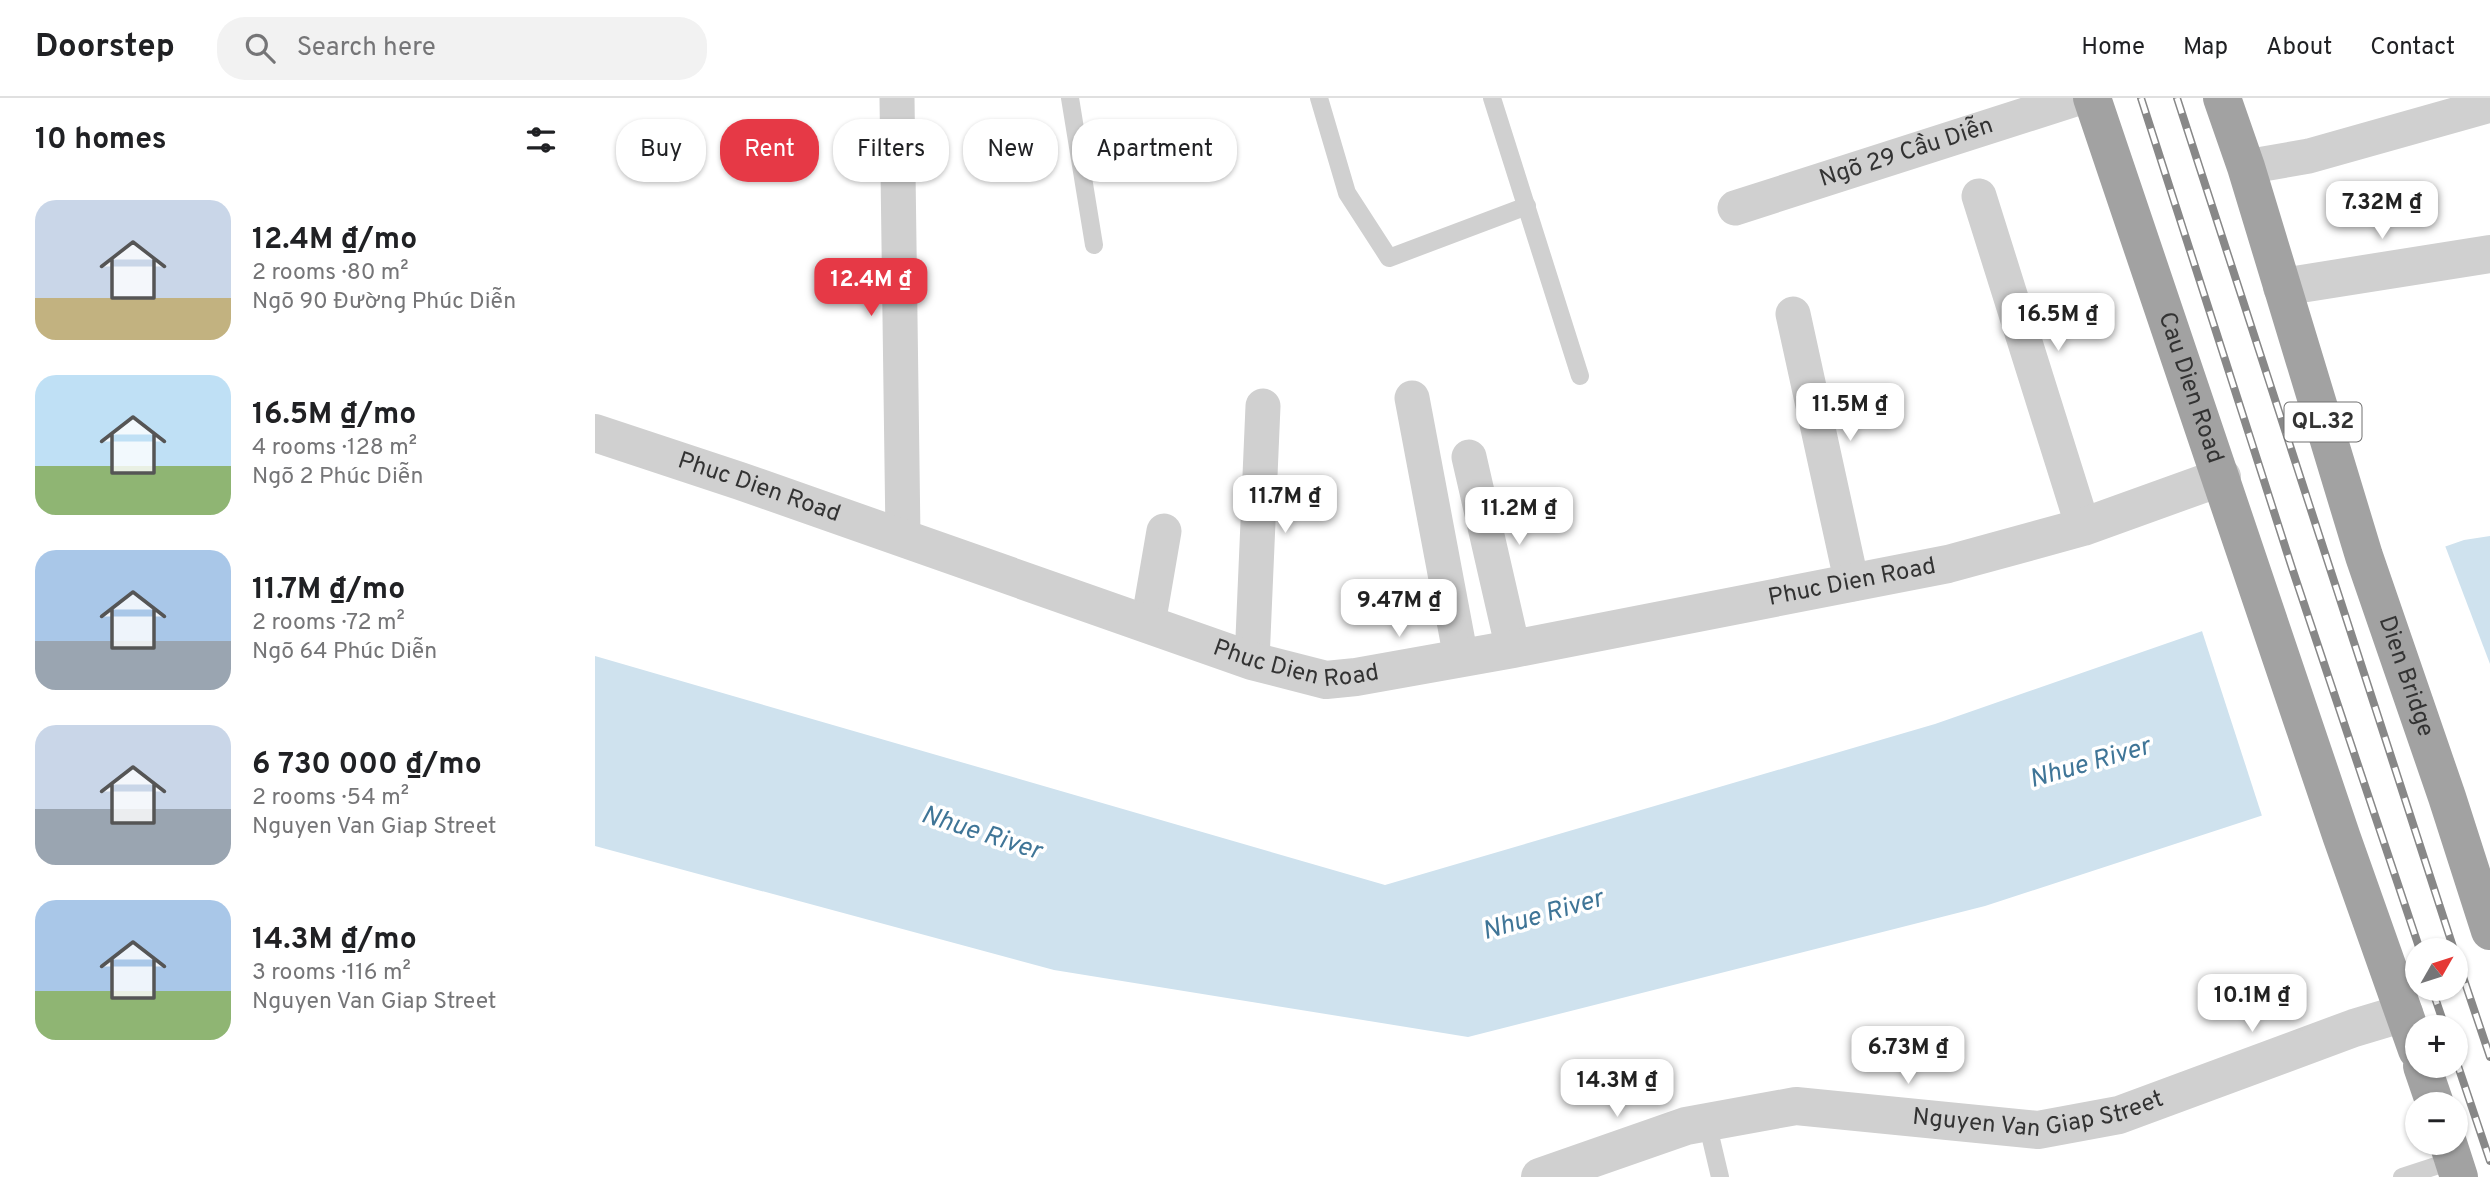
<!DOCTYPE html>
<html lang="en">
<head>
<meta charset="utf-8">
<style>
	:root { --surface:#fff; --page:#f2f2f2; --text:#202124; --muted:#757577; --line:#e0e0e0; --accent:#e63946 }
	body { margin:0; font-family:Overpass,sans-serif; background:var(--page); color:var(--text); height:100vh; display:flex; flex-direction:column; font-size:26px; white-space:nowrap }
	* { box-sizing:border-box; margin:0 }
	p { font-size:23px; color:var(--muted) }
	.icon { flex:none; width:38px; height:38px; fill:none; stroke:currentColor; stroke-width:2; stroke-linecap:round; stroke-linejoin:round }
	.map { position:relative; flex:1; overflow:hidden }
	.drawer { display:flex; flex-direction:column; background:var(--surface); width:595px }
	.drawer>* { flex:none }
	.banner { position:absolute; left:21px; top:21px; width:665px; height:63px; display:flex; gap:14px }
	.needle { width:46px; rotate:51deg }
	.buttons { position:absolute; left:1810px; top:840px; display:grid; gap:14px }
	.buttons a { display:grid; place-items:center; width:63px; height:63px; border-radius:50%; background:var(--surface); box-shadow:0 2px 5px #0004; font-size:35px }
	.price { position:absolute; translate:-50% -60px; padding:0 16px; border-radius:14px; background:#fff; color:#222; font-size:23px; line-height:46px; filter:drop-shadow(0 2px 4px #0008) }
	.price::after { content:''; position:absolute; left:50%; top:42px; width:21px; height:16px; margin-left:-10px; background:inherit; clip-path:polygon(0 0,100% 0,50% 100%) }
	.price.current { background:var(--accent); color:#fff }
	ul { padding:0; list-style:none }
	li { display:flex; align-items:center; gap:21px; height:175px; padding:0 35px }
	li span { display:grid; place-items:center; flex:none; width:196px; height:140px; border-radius:21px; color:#555 }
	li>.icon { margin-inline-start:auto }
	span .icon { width:84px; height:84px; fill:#fffc; stroke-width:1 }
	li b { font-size:30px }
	h2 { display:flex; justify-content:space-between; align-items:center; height:84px; padding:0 35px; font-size:30px }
	.tag { padding:0 24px; border-radius:28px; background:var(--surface); box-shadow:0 2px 5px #0004; font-size:24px; line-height:63px }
	.tag.current { background:var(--accent); color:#fff }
	header { display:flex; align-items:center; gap:42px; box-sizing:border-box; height:98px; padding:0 35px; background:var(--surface); border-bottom:2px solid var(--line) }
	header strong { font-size:33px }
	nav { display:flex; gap:38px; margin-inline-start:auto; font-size:24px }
	.search { width:490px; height:63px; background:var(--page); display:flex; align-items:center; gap:18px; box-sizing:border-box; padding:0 24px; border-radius:28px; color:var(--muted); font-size:26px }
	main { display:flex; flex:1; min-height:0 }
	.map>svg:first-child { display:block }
</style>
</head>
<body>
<header>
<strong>Doorstep</strong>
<div class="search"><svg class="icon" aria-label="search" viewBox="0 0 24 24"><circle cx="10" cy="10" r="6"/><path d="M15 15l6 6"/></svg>Search here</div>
<nav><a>Home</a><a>Map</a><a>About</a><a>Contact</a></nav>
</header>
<main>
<section class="drawer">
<h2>10 homes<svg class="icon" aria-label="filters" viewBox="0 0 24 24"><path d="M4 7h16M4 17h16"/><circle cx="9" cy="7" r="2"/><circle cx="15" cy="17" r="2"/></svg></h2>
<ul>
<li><span style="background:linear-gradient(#c9d6e8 70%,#c2b280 0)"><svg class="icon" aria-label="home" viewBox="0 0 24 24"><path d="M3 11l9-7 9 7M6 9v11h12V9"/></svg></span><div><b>12.4M ₫/mo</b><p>2 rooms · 80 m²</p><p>Ngõ 90 Đường Phúc Diễn</p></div></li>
<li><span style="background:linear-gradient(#bfe0f5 65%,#8fb573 0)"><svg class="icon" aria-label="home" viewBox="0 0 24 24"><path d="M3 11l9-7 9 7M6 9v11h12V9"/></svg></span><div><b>16.5M ₫/mo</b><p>4 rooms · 128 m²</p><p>Ngõ 2 Phúc Diễn</p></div></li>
<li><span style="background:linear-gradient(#a9c7e8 65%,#9aa5b1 0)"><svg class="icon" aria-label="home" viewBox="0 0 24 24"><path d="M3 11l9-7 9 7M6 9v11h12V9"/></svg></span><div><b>11.7M ₫/mo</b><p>2 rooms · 72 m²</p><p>Ngõ 64 Phúc Diễn</p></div></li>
<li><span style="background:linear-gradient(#c9d6e8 60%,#9aa5b1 0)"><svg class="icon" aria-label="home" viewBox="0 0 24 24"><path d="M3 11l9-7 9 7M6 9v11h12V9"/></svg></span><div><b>6 730 000 ₫/mo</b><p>2 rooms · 54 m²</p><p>Nguyen Van Giap Street</p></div></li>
<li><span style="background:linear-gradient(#a9c7e8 65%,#8fb573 0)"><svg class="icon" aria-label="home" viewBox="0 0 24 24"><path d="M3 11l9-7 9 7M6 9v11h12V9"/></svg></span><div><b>14.3M ₫/mo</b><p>3 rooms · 116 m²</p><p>Nguyen Van Giap Street</p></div></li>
</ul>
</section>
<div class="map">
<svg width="1895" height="1079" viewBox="0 0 1895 1079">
	<rect width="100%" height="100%" fill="#fff"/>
	<polygon fill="#cfe2ee" points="1895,438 1895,643 1390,808 873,939 459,872 0,748 0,558 790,787 1340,626 1869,442"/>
	<polygon fill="#fff" points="1849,445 1895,566 1895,647 1668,721 1606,530"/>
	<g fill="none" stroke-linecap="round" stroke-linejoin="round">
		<g stroke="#d0d0d0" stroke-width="18">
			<polyline points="475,0 499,147"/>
			<polyline points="724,0 752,95 794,160 932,108"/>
			<polyline points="897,0 985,278"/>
			<polyline points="1112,1024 1125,1079"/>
			<polyline points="1807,1079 1859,1062"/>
		</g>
		<g stroke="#d0d0d0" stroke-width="35">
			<polyline points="302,0 308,439"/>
			<polyline points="1651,69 1714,58 1895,7"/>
			<polyline points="1384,98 1488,429"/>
			<path id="s1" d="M1140,110l343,-110"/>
			<polyline points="1198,216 1257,486"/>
			<polyline points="817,300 866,560"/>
			<polyline points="874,359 918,551"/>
			<polyline points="553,526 569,433"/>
			<polyline points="657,563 668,308"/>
		</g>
		<g stroke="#d0d0d0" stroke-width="38">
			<polyline points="1687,189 1895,156"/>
			<path id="s2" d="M0,335l145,48 512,180 74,19 30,-3 157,-28 435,-85 135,-37 139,-50"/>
			<path id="s3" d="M945,1079l146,-51 110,-20 242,24 81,-15 235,-87 50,-15"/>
		</g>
		<g stroke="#a2a2a2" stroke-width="38">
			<path id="s4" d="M1497,0l250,740 75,212"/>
			<path id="s5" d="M1627,0l24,69 118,389 83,241 43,134"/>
			<polyline points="1827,968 1840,1006"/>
			<polyline points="1853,1045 1864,1079"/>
		</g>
		<defs>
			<g id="rail">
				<polyline points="1546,0 1697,470 1825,852"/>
				<polyline points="1582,0 1859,852"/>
				<polyline points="1860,855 1895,959"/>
				<polyline points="1837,891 1850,929"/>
				<polyline points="1860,959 1895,1063"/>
			</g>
		</defs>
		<use href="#rail" stroke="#888" stroke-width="8"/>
		<use href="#rail" stroke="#fff" stroke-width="5" stroke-dasharray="16" stroke-linecap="butt"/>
	</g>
	<g text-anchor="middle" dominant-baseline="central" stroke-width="7" stroke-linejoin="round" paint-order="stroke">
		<rect fill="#fff" stroke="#707070" stroke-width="2" x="1689.5" y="304.5" width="77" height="39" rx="5"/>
		<g font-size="23" font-weight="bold" fill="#333">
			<text x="1728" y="324">QL.32</text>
		</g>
		<g font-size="24" fill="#333" stroke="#fff">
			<text stroke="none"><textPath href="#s1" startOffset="180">Ngõ 29 Cầu Diễn</textPath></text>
			<text stroke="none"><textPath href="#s4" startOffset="306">Cau Dien Road</textPath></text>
			<text stroke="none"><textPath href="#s2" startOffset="173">Phuc Dien Road</textPath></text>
			<text stroke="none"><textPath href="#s2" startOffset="1307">Phuc Dien Road</textPath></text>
			<text stroke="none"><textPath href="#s2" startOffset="740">Phuc Dien Road</textPath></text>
			<text stroke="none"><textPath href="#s5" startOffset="607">Dien Bridge</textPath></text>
			<text stroke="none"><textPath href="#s3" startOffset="511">Nguyen Van Giap Street</textPath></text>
		</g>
		<g font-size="26" font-style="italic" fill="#3f7597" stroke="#fff">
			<text transform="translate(1495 666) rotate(-16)">Nhue River</text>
			<text transform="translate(386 736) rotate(18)">Nhue River</text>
			<text transform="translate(948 818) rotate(-16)">Nhue River</text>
		</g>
	</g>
</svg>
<div class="buttons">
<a><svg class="needle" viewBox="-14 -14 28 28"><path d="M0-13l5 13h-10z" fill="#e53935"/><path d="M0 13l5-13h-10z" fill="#757577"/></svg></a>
<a>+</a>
<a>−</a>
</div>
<b class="price" style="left:1787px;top:143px">7.32M ₫</b>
<b class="price current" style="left:276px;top:220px">12.4M ₫</b>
<b class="price" style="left:1463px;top:255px">16.5M ₫</b>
<b class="price" style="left:1255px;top:345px">11.5M ₫</b>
<b class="price" style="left:690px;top:437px">11.7M ₫</b>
<b class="price" style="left:924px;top:449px">11.2M ₫</b>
<b class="price" style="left:804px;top:541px">9.47M ₫</b>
<b class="price" style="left:1657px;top:936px">10.1M ₫</b>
<b class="price" style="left:1313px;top:988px">6.73M ₫</b>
<b class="price" style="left:1022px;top:1021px">14.3M ₫</b>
<div class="banner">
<a class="tag">Buy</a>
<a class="tag current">Rent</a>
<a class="tag">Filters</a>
<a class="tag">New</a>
<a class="tag">Apartment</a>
</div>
</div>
</main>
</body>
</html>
